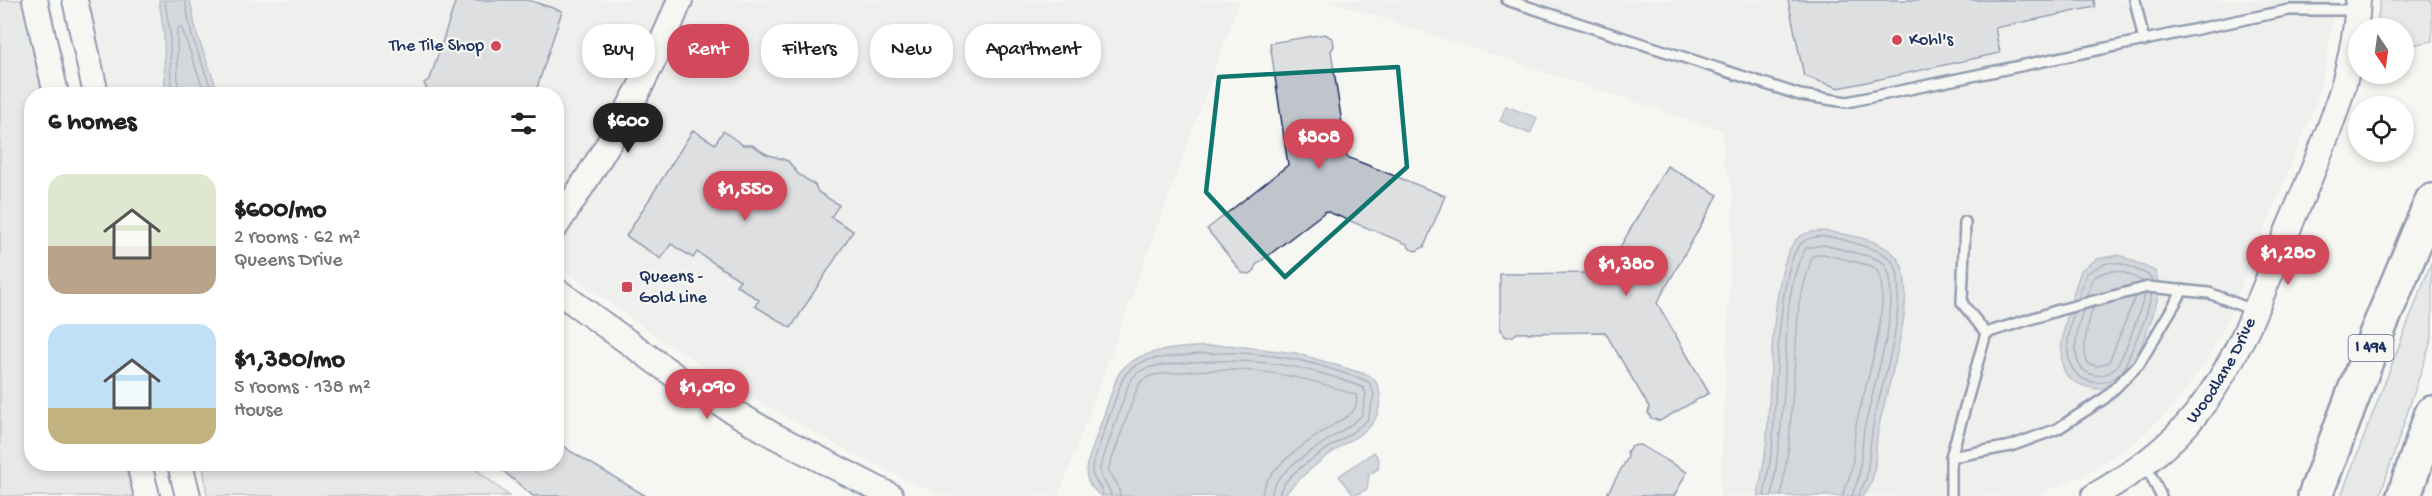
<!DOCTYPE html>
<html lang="en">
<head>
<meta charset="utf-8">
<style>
	:root { --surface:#fff; --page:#f6f6f6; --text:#222; --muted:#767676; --accent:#d1495b }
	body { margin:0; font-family:"Gochi Hand",sans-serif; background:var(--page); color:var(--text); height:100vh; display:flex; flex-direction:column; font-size:22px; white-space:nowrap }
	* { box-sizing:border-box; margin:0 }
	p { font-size:20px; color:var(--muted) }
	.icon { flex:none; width:33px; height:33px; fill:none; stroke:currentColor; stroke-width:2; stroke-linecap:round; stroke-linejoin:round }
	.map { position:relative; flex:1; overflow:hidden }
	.drawer { position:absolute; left:24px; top:87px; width:540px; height:384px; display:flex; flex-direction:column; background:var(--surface); border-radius:24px; box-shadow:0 3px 9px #0003 }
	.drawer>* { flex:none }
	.top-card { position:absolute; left:582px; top:24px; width:570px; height:54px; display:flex; gap:12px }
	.needle { width:39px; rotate:167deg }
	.buttons { position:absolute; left:2348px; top:18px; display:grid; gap:12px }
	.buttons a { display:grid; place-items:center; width:66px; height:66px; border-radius:50%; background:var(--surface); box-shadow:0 3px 9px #0003; font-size:30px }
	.price { position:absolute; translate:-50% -51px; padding:0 14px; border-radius:21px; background:var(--accent); color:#fff; font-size:20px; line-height:39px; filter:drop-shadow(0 2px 3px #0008) }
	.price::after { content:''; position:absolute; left:50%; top:36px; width:18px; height:14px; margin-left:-9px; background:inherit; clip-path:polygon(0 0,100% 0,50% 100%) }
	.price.current { background:#222; color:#fff }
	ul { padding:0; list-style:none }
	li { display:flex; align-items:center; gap:18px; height:150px; padding:0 24px }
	li span { display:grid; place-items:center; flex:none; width:168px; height:120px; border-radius:18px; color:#555 }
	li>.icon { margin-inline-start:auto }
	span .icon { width:72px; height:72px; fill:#fffc; stroke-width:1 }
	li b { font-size:26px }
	h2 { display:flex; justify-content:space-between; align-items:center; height:72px; padding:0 24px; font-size:26px }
	.tag { padding:0 21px; border-radius:24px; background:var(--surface); box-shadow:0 3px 9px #0003; font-size:21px; line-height:54px }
	.tag.current { background:var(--accent); color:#fff }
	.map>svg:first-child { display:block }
</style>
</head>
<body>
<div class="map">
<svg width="2432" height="496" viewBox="0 0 2432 496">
	<rect width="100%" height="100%" fill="#f6f6f2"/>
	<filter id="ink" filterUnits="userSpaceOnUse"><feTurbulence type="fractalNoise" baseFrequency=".0167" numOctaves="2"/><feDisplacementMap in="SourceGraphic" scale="12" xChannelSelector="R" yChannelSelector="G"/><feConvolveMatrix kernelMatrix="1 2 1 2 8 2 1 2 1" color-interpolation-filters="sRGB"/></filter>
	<g filter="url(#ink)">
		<g fill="#e6e7e7">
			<polygon points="87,0 1240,0 1059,496 942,496 917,485 840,447 748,395 647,330 557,265 556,94 108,94"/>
			<polygon points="1327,0 2335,0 2327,61 2316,104 2224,327 2207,360 2183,394 2165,415 2131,445 2080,477 2035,496 1720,496 1733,200 1730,179 1723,162 1723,131"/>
		</g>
		<g fill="#d6d9dd" stroke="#78849e" stroke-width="1.5">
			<polygon points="0,0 22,0 44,94 32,94 32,464 127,464 135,496 0,496"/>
			<polygon points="2380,0 2432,0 2432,41 2403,47 2403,28 2377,28"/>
			<polygon points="2432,261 2432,338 2380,496 2341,496"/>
			<polygon points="203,464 469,464 509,496 207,496"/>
		</g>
		<g fill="#abb2c0" stroke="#717e99" stroke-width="1.5">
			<polygon points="159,0 190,0 197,35 219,94 165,94 164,34"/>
			<polygon points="1506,106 1537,118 1530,134 1500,121"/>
			<path d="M1825,231c23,4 61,8 74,30 21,34 -14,131 -21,170 -4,20 1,49 -15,65h-105c3,-20 8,-40 9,-60 4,-43 3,-164 28,-195 7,-9 19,-10 30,-10z"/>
			<path d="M2119,255l36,16c3,8 4,14 3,22 -1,15 -23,75 -33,85 -8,8 -23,13 -33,10 -10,-2 -22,-6 -27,-16 -12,-22 9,-80 16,-102l16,-11z"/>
			<path d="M1227,345l69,8 72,22c17,9 14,37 3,50 -8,9 -21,15 -31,22 -21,14 -40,30 -57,49h-182c-11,-8 -17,-18 -14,-32l30,-87c17,-33 77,-29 110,-32z"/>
			<polygon points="1374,452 1379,460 1378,469 1369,474 1367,489 1354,496 1339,476"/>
		</g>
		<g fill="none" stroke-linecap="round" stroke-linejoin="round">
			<g stroke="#556385" stroke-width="1.5">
				<polyline points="165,0 170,34 171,94"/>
				<polyline points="185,0 192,36 213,94"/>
				<polyline points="178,94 177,30 180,27 182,29 205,94"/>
				<path d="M2087,297l5,-18c21,-15 32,-7 52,3"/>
				<path d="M2078,299l8,-25c21,-15 29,-14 51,-4 7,3 13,4 16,11"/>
				<path d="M2093,307c-4,13 -14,47 -4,57l9,2 11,-4 26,-65"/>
				<path d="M2083,310c-6,20 -17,59 11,65 7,1 16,-1 21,-7 10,-11 25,-58 30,-74"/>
				<path d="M2074,312c-7,23 -14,61 15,69 12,4 21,0 31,-7"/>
				<polyline points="2122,373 2145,319 2152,293"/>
				<path d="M1103,496c-1,-12 -13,-16 -11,-30l30,-86c12,-22 35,-22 57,-24 53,-7 104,-3 155,14 11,4 24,7 35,12l5,12 -6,25c-17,20 -86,50 -89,77"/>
				<path d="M1111,496c-1,-12 -13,-16 -11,-28l29,-85c9,-17 27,-17 45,-19 67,-8 127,-2 190,24l2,7 -4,20c-19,21 -89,50 -91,81"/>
				<path d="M1120,496l-2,-11 -10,-15 30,-84c7,-13 24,-12 37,-13 65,-8 119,-1 181,22 1,4 1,9 -1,13 -3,8 -16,13 -22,17 -21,14 -70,44 -71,71"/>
				<path d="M1764,496c3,-19 8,-39 9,-59 3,-34 4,-178 30,-195 17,-13 48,0 66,6 15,4 28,13 29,30 3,44 -9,83 -20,125 -7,24 -8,48 -11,72 -1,8 -7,13 -8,21"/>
				<path d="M1772,496c5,-34 9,-67 12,-102 3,-43 -1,-108 22,-146l18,-3 51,13 10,6 5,12 1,27 -4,33 -23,93 -5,47 -7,20"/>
				<path d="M1781,496l8,-53 10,-140 13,-47 11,-2 49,12c28,17 -10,130 -16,159 -3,16 -1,34 -6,50 -2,8 -7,12 -7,21"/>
			</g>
		</g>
		<g fill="#c0c4cd" stroke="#1b2f5e" stroke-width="1.5">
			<polygon points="456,0 528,0 562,11 535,94 429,94 424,83 430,79"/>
			<polygon points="1788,0 2094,0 2095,7 1995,28 2000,53 1839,88 1804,76"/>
			<polygon points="1325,34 1333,39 1334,46 1331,51 1347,157 1445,196 1424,247 1416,251 1410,249 1407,244 1326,211 1256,265 1255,270 1250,274 1242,273 1207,229 1288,165 1270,43"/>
			<polygon points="693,130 715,144 723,131 743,145 752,145 766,154 788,161 798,174 815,185 818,192 839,205 831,217 853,231 791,328 755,306 759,300 736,285 740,280 697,252 693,258 671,244 661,259 626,236"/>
			<polygon points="1667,166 1718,195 1657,303 1709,393 1660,421 1651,418 1648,413 1649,407 1605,332 1517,333 1513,336 1506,337 1500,330 1500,274 1605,273"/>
			<polygon points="556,439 570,451 646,496 533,496 495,464 556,464"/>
			<polygon points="1640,445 1687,472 1674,496 1606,496 1628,457 1627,452 1631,446"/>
		</g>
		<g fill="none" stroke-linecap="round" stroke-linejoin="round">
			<defs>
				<g id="service">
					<polyline points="1507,0 1800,95 1847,102 2289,10 2355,10"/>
					<polyline points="2135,0 2144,41"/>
					<polyline points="1965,222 1962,303 1986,333"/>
					<polyline points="1951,457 2011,446 2057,429 2105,398 2139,364 2183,290"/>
					<polyline points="2146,465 2161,496"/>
					<polyline points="1951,496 1951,457 1986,333 2059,310 2148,287 2209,293 2255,311"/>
				</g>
				<g id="tertiary">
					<polyline points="35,0 56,94"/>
					<polyline points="75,0 96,94"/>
					<path d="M556,226c50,-75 91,-143 124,-226"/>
					<polyline points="556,290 685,383 773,435 891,496"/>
					<polyline points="139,464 147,496"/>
					<polyline points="180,464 188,496"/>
					<path id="s1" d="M2094,496c38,-22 74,-47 102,-82 42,-53 64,-115 89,-177 32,-77 69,-153 73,-237"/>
				</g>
				<g id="motorway">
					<polyline points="2315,496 2376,335 2432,201"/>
					<polyline points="2404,496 2432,413"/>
				</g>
			</defs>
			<use href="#service" stroke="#1b2f5e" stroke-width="14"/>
			<use href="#tertiary" stroke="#1b2f5e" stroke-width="28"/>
			<use href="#motorway" stroke="#1b2f5e" stroke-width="38"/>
			<use href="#service" stroke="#f6f6f2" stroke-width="9"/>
			<use href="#tertiary" stroke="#f6f6f2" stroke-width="24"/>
			<use href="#motorway" stroke="#f6f6f2" stroke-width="33"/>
		</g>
	</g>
	<path d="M0 0H2432V496H0ZM1398,67l9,100 -122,110 -79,-85 13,-115z" fill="#f6f6f2" fill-opacity=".55" fill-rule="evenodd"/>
	<path fill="none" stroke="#0f766e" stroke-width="4.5" stroke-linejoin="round" d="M1398,67l9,100 -122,110 -79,-85 13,-115z"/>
	<g fill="#d1495b" stroke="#f6f6f2" stroke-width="2">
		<circle cx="1897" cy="40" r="6"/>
		<circle cx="496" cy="46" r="6"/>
		<rect x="621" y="281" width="12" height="12" rx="3"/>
	</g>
	<g text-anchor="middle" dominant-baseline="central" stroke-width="4.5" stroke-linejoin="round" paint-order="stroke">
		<rect fill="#f6f6f2" stroke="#5d6b8a" stroke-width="1.5" x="2348.5" y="335" width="45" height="26" rx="4.5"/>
		<g font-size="16" font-weight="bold" fill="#1b2f5e">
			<text x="2371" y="348">I 494</text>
		</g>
		<g font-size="18" fill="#1b2f5e" stroke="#f6f6f2" text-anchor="start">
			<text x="1909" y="40">Kohl's</text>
			<text x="484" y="46" text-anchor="end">The Tile Shop</text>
			<text x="639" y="277">Queens -<tspan x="639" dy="21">Gold Line</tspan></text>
		</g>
		<g font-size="18" fill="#1b2f5e" stroke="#f6f6f2">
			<text stroke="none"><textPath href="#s1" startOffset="182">Woodlane Drive</textPath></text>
		</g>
	</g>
</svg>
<div class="buttons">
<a><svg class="needle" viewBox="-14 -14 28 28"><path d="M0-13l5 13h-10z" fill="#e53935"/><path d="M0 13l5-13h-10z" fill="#767676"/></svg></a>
<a><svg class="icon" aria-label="locate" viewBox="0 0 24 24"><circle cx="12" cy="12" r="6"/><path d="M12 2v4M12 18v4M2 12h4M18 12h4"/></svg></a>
</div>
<b class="price current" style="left:628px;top:154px">$600</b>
<b class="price" style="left:1319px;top:170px">$808</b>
<b class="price" style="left:745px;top:222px">$1,550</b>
<b class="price" style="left:2288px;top:286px">$1,280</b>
<b class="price" style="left:1626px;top:297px">$1,380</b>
<b class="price" style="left:707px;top:420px">$1,090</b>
<div class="top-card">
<a class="tag">Buy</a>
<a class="tag current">Rent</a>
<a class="tag">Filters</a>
<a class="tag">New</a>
<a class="tag">Apartment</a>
</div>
<section class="drawer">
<h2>6 homes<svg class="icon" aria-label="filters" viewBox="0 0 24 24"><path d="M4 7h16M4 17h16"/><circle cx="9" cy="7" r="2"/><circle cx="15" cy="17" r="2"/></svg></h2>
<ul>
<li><span style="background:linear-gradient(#dfe7d0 60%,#b9a48a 0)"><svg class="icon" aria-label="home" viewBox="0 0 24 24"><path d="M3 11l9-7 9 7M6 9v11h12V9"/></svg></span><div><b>$600/mo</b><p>2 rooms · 62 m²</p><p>Queens Drive</p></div></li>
<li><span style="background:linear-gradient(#bfe0f5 70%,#c2b280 0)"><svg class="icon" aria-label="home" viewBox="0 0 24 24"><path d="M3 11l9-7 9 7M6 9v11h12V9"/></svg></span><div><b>$1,380/mo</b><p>5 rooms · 138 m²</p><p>House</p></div></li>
</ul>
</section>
</div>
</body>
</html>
